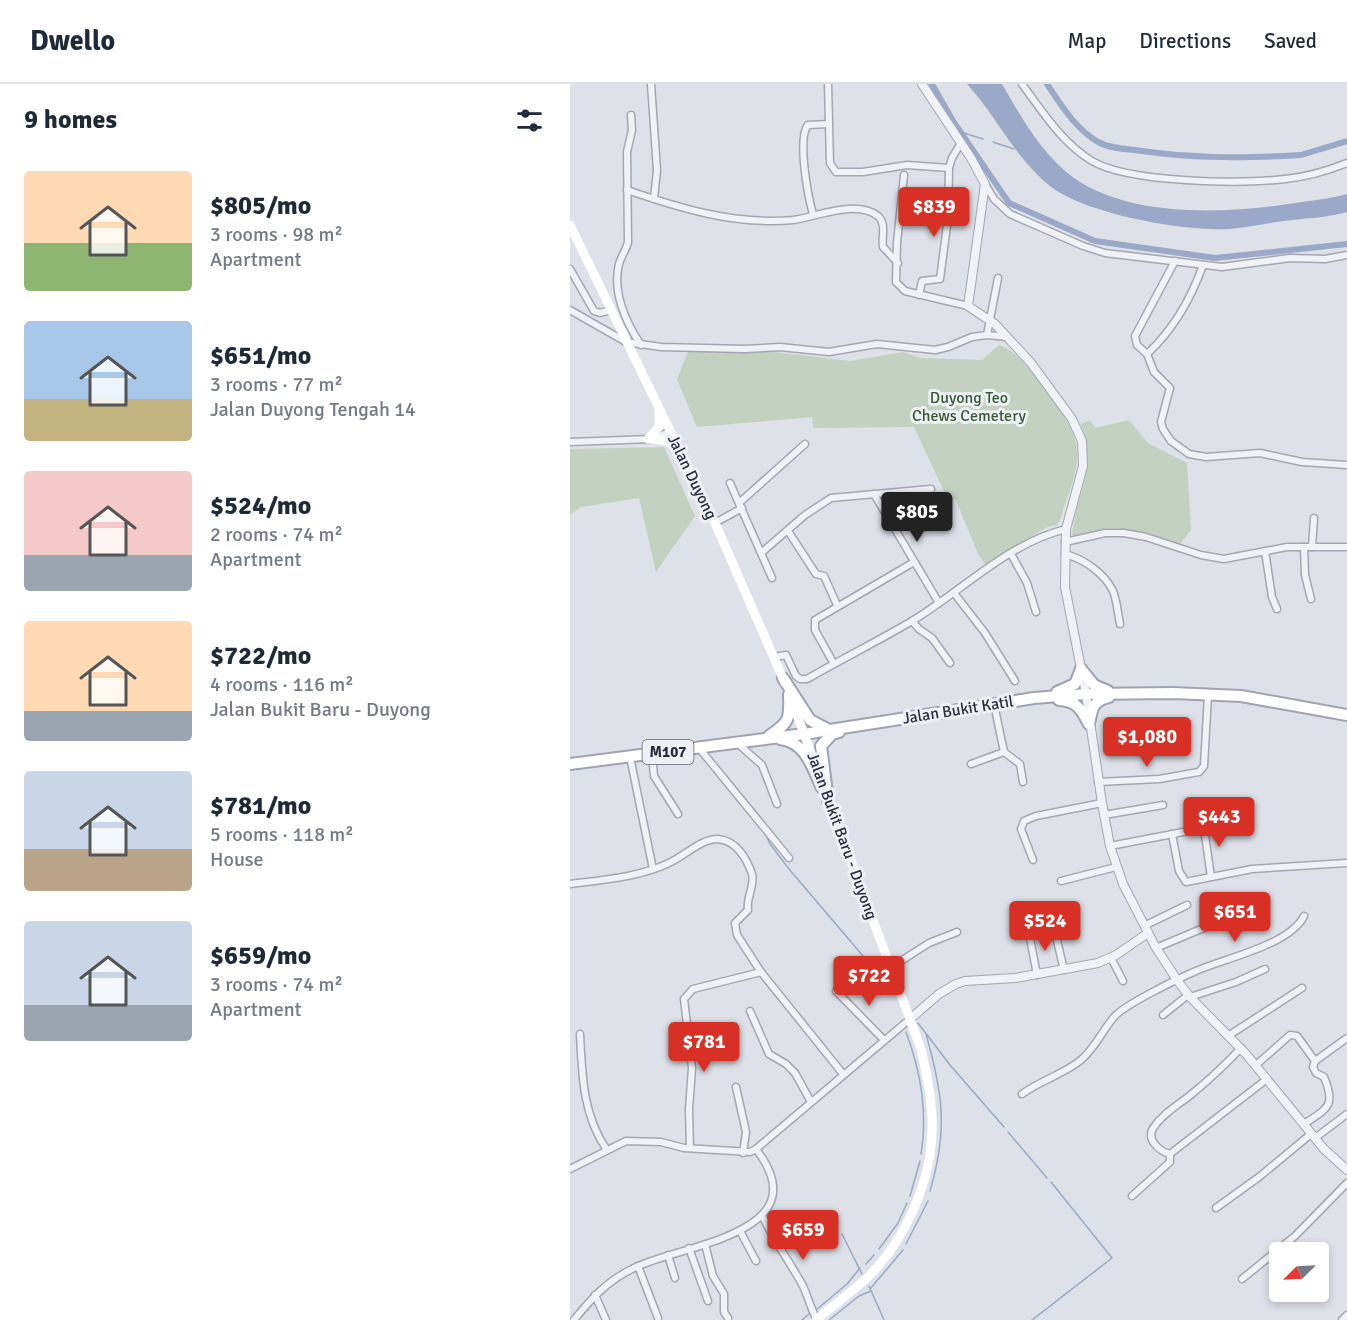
<!DOCTYPE html>
<html lang="en">
<head>
<meta charset="utf-8">
<style>
	:root { --surface:#fff; --page:#f6f6f7; --text:#1f2937; --muted:#747a83; --line:#e0e1e3; --accent:#d93025 }
	body { margin:0; font-family:Signika,sans-serif; background:var(--page); color:var(--text); height:100vh; display:flex; flex-direction:column; font-size:22px; white-space:nowrap }
	* { box-sizing:border-box; margin:0 }
	p { font-size:20px; color:var(--muted) }
	.icon { flex:none; width:33px; height:33px; fill:none; stroke:currentColor; stroke-width:2; stroke-linecap:round; stroke-linejoin:round }
	.map { position:relative; flex:1; overflow:hidden }
	.details { display:flex; flex-direction:column; background:var(--surface); width:570px }
	.details>* { flex:none }
	.needle { width:39px; rotate:246deg }
	.controls { position:absolute; left:699px; top:1158px; display:grid; gap:12px }
	.controls a { display:grid; place-items:center; width:60px; height:60px; border-radius:6px; background:var(--surface); box-shadow:0 3px 9px #0003; font-size:30px }
	.price { position:absolute; translate:-50% -51px; padding:0 14px; border-radius:6px; background:var(--accent); color:#fff; font-size:20px; line-height:39px; filter:drop-shadow(0 2px 3px #0008) }
	.price::after { content:''; position:absolute; left:50%; top:36px; width:18px; height:14px; margin-left:-9px; background:inherit; clip-path:polygon(0 0,100% 0,50% 100%) }
	.price.selected { background:#222; color:#fff }
	ul { padding:0; list-style:none }
	li { display:flex; align-items:center; gap:18px; height:150px; padding:0 24px }
	li span { display:grid; place-items:center; flex:none; width:168px; height:120px; border-radius:6px; color:#555 }
	li>.icon { margin-inline-start:auto }
	span .icon { width:72px; height:72px; fill:#fffc; stroke-width:1 }
	li b { font-size:26px }
	h2 { display:flex; justify-content:space-between; align-items:center; height:72px; padding:0 24px; font-size:26px }
	header { display:flex; align-items:center; gap:36px; box-sizing:border-box; height:84px; padding:0 30px; background:var(--surface); border-bottom:2px solid var(--line) }
	header strong { font-size:28px }
	nav { display:flex; gap:33px; margin-inline-start:auto; font-size:21px }
	main { display:flex; flex:1; min-height:0 }
	.map>svg:first-child { display:block }
</style>
</head>
<body>
<header>
<strong>Dwello</strong>
<nav><a>Map</a><a>Directions</a><a>Saved</a></nav>
</header>
<main>
<section class="details">
<h2>9 homes<svg class="icon" aria-label="filters" viewBox="0 0 24 24"><path d="M4 7h16M4 17h16"/><circle cx="9" cy="7" r="2"/><circle cx="15" cy="17" r="2"/></svg></h2>
<ul>
<li><span style="background:linear-gradient(#ffd9b3 60%,#8fb573 0)"><svg class="icon" aria-label="home" viewBox="0 0 24 24"><path d="M3 11l9-7 9 7M6 9v11h12V9"/></svg></span><div><b>$805/mo</b><p>3 rooms · 98 m²</p><p>Apartment</p></div></li>
<li><span style="background:linear-gradient(#a9c7e8 65%,#c2b280 0)"><svg class="icon" aria-label="home" viewBox="0 0 24 24"><path d="M3 11l9-7 9 7M6 9v11h12V9"/></svg></span><div><b>$651/mo</b><p>3 rooms · 77 m²</p><p>Jalan Duyong Tengah 14</p></div></li>
<li><span style="background:linear-gradient(#f6c9c9 70%,#9aa5b1 0)"><svg class="icon" aria-label="home" viewBox="0 0 24 24"><path d="M3 11l9-7 9 7M6 9v11h12V9"/></svg></span><div><b>$524/mo</b><p>2 rooms · 74 m²</p><p>Apartment</p></div></li>
<li><span style="background:linear-gradient(#ffd9b3 75%,#9aa5b1 0)"><svg class="icon" aria-label="home" viewBox="0 0 24 24"><path d="M3 11l9-7 9 7M6 9v11h12V9"/></svg></span><div><b>$722/mo</b><p>4 rooms · 116 m²</p><p>Jalan Bukit Baru - Duyong</p></div></li>
<li><span style="background:linear-gradient(#c9d6e8 65%,#b9a48a 0)"><svg class="icon" aria-label="home" viewBox="0 0 24 24"><path d="M3 11l9-7 9 7M6 9v11h12V9"/></svg></span><div><b>$781/mo</b><p>5 rooms · 118 m²</p><p>House</p></div></li>
<li><span style="background:linear-gradient(#c9d6e8 70%,#9aa5b1 0)"><svg class="icon" aria-label="home" viewBox="0 0 24 24"><path d="M3 11l9-7 9 7M6 9v11h12V9"/></svg></span><div><b>$659/mo</b><p>3 rooms · 74 m²</p><p>Apartment</p></div></li>
</ul>
</section>
<div class="map">
<svg width="777" height="1236" viewBox="0 0 777 1236">
	<rect width="100%" height="100%" fill="#dee1e8"/>
	<g fill="#c2d1c0">
		<path d="M429,261c18,6 29,23 40,37 37,49 50,61 26,122 -3,7 -2,14 -8,21l-10,2 -61,38 -8,-11 -23,-56 -6,4 -35,-75 -101,1 -1,-11 -115,10 -20,-48 12,-30 78,2 83,10 53,-9 17,6 62,2z"/>
		<path d="M520,336l5,8 34,-8 19,23 39,20 4,67 -12,15c-25,-10 -47,-18 -74,-16 -11,1 -21,7 -33,6 5,-46 26,-63 9,-111z"/>
		<polygon points="94,363 125,432 86,488 69,414 11,423 0,431 0,365"/>
	</g>
	<path fill="#9aa9c7" d="M397,0h35c19,33 40,71 72,94 61,42 159,35 228,24 15,-2 30,-4 45,-8v18c-18,5 -36,6 -54,8 -21,2 -42,7 -63,9 -44,3 -145,-15 -180,-43 -35,-28 -53,-69 -83,-102z"/>
	<g fill="none" stroke-linecap="round" stroke-linejoin="round">
		<g stroke="#9aa9c7" stroke-width="1.5">
			<polyline points="391,48 413,55"/>
			<polyline points="423,58 444,65"/>
			<polyline points="141,684 184,736"/>
			<polyline points="196,751 200,760 219,785 293,872"/>
			<polyline points="298,877 317,901"/>
			<polyline points="348,939 380,981 434,1043"/>
			<path d="M336,948c15,40 22,80 15,122"/>
			<path d="M356,950c17,60 22,96 4,157"/>
			<polyline points="438,1048 477,1094"/>
			<polyline points="340,1112 350,1077"/>
			<polyline points="272,1150 292,1190"/>
			<polyline points="336,1160 358,1117"/>
			<polyline points="309,1165 328,1139 337,1119"/>
			<polyline points="296,1180 304,1171"/>
			<polyline points="299,1202 314,1236"/>
			<polyline points="300,1205 333,1166"/>
			<polyline points="246,1226 277,1200 290,1184"/>
			<polyline points="232,1236 239,1230"/>
			<polyline points="259,1236 289,1212 301,1207"/>
			<polyline points="462,1236 542,1174 481,1098"/>
		</g>
		<g stroke="#9aa9c7" stroke-width="6">
			<polyline points="362,0 383,37 439,119 525,157 645,174 777,160"/>
			<path d="M477,0c14,21 28,44 51,58 13,7 30,7 44,9 50,7 92,7 142,5l17,-1 46,-14"/>
		</g>
		<defs>
			<g id="minor">
				<polyline points="81,0 87,86 84,115"/>
				<polyline points="258,0 260,79 266,88 293,88 337,81 379,84 382,74 391,59"/>
				<path d="M452,0c20,27 40,59 70,77 37,22 150,23 193,18 21,-2 42,-8 62,-16"/>
				<path d="M61,31l1,15 -5,22 1,90c-2,9 -7,14 -9,22 -7,28 7,59 22,81"/>
				<polyline points="334,91 327,159 326,198 335,207 398,222"/>
				<polyline points="415,100 424,115 440,130 513,162 535,169 652,183 720,174 755,175 777,171"/>
				<path d="M57,106c55,19 108,35 166,30 23,-3 63,-21 85,-4 9,8 3,21 5,31l15,16"/>
				<path d="M243,130c-5,-17 -16,-76 -5,-89l21,-1"/>
				<polyline points="605,177 565,252 567,261 577,270 584,288 600,304 591,338 593,345 601,357 619,370 636,373 690,369 732,378 777,381"/>
				<polyline points="0,185 24,227 30,229 41,226"/>
				<polyline points="349,211 352,197 370,195 378,134 379,84"/>
				<polyline points="0,226 56,258 91,263 175,265 210,263 259,268 307,260 365,266 378,263 402,253 417,251 437,253"/>
				<polyline points="417,251 428,194"/>
				<path d="M577,270c27,-25 44,-55 56,-89"/>
				<polyline points="0,358 81,355 100,348"/>
				<polyline points="160,399 202,494"/>
				<polyline points="304,410 369,519"/>
				<polyline points="169,419 235,360"/>
				<polyline points="145,439 172,424"/>
				<polyline points="218,447 246,490 254,492 267,521"/>
				<polyline points="495,458 535,449 554,449 576,453 631,471 654,475 717,463 777,463"/>
				<polyline points="734,463 735,491 741,515"/>
				<polyline points="742,463 744,434"/>
				<polyline points="695,467 702,513 707,525"/>
				<polyline points="191,469 235,431 261,414 361,405"/>
				<polyline points="441,470 457,499 466,528"/>
				<path d="M495,470c19,5 39,19 48,37 4,10 5,23 7,33"/>
				<polyline points="384,509 415,549 445,597"/>
				<polyline points="342,537 349,545 362,554 380,579"/>
				<path d="M204,573l12,-2 10,21 4,3h7c35,-20 71,-38 105,-58 50,-30 96,-78 154,-92"/>
				<polyline points="264,580 245,546 245,536 344,478"/>
				<polyline points="166,658 192,681 207,720"/>
				<polyline points="129,664 219,774"/>
				<polyline points="434,668 450,680 453,698"/>
				<polyline points="82,670 84,692 108,730"/>
				<polyline points="60,673 83,785"/>
				<polyline points="401,680 434,668 424,620"/>
				<polyline points="528,698 589,695 629,688 634,682 638,611"/>
				<polyline points="534,731 593,721"/>
				<polyline points="602,750 609,787 616,798 682,785 777,779"/>
				<polyline points="540,762 629,745 635,751 641,793"/>
				<polyline points="463,776 451,745 454,737 466,732 532,719"/>
				<polyline points="491,797 546,783"/>
				<path d="M0,800c32,-4 70,-7 99,-21 16,-7 31,-24 49,-24 18,1 29,20 34,35 3,12 -6,23 -4,36l-13,13 2,12 24,37 82,102"/>
				<polyline points="574,842 617,821"/>
				<polyline points="484,844 494,886"/>
				<polyline points="459,849 467,891"/>
				<polyline points="586,864 669,829"/>
				<polyline points="541,874 553,897"/>
				<polyline points="320,884 359,859 387,848"/>
				<polyline points="266,907 314,956"/>
				<polyline points="620,913 666,898 695,885"/>
				<polyline points="180,927 199,970 216,980 225,989 241,1018"/>
				<polyline points="593,931 618,911"/>
				<path d="M10,950c2,42 3,82 27,116"/>
				<polyline points="658,952 732,904"/>
				<polyline points="745,977 777,954"/>
				<path d="M686,981l34,-30 7,1 18,25 -2,6 3,6 8,4c12,29 4,31 -20,47"/>
				<polyline points="166,1003 176,1048 173,1069"/>
				<path d="M452,1010c19,-14 42,-20 59,-34 15,-13 22,-31 34,-44 11,-12 64,-38 81,-45 29,-13 94,-26 108,-55"/>
				<polyline points="745,1054 777,1030"/>
				<polyline points="120,1064 119,1025 122,984 114,915 123,905 191,888"/>
				<path d="M600,1070c-11,-3 -25,-15 -16,-27 9,-14 26,-23 39,-34 17,-14 33,-29 48,-45"/>
				<polyline points="0,1085 56,1057 91,1058 114,1064 180,1068 186,1065 340,935"/>
				<polyline points="562,1112 600,1078 600,1070 697,995"/>
				<polyline points="646,1124 689,1093 741,1050"/>
				<path d="M193,1133c11,24 27,45 40,69 5,11 8,23 14,34"/>
				<polyline points="170,1147 186,1177"/>
				<polyline points="135,1160 143,1192 154,1210 154,1228 158,1234"/>
				<polyline points="119,1164 138,1217"/>
				<polyline points="98,1171 105,1194"/>
				<polyline points="68,1182 88,1234"/>
				<polyline points="672,1195 725,1152 777,1099"/>
				<polyline points="25,1211 36,1236"/>
				<path d="M4,1236c17,-21 33,-39 58,-51 48,-25 190,-34 124,-120"/>
				<polyline points="772,1236 777,1231"/>
			</g>
			<g id="tertiary">
				<polyline points="352,0 401,74 415,100 398,222 425,240 461,279 502,335 512,357 513,382 496,445 495,503 516,610 532,719 540,762 553,800 585,862 607,896 620,913 676,970 754,1065 777,1086"/>
				<polyline points="340,935 369,910 386,900 395,897 445,894 528,879 546,871 578,849"/>
			</g>
			<g id="primary">
				<polyline points="511,585 524,601 538,607"/>
				<polyline points="213,594 240,636 259,646"/>
				<polyline points="487,608 505,600 511,585"/>
				<path d="M489,616c18,1 22,9 30,24"/>
				<path d="M519,640c3,-16 4,-23 20,-27"/>
				<path d="M199,652c21,-14 21,-17 20,-42"/>
				<path d="M210,655c26,3 32,28 42,49"/>
				<polyline points="0,680 234,650 464,614 516,610 603,609 671,612 777,631"/>
				<polyline points="258,717 251,662 262,650 269,648"/>
			</g>
		</defs>
		<use href="#minor" stroke="#a4a7b2" stroke-width="9"/>
		<use href="#tertiary" stroke="#a4a7b2" stroke-width="10"/>
		<use href="#primary" stroke="#9ea3b3" stroke-width="14"/>
		<use href="#minor" stroke="#f1f2f6" stroke-width="6"/>
		<use href="#tertiary" stroke="#f1f2f6" stroke-width="8"/>
		<g stroke="#fff" stroke-width="9">
			<polyline points="0,141 145,439 215,599"/>
			<polyline points="78,355 89,343 89,329"/>
			<polyline points="81,355 97,357 106,365"/>
			<polyline points="221,614 245,680"/>
			<path d="M246,1236c17,-14 36,-28 53,-44 36,-36 62,-94 63,-145 1,-28 -5,-55 -11,-82l-95,-255"/>
		</g>
		<use href="#primary" stroke="#fff" stroke-width="10"/>
	</g>
	<g text-anchor="middle" dominant-baseline="central" stroke-width="6" stroke-linejoin="round" paint-order="stroke">
		<rect fill="#eef0f5" stroke="#636875" stroke-width="1.5" x="72.5" y="656" width="51" height="24" rx="4.5"/>
		<g font-size="15" font-weight="bold" fill="#282d3e">
			<text x="98" y="668">M107</text>
		</g>
		<g font-size="16" fill="#375936" stroke="#eef0f5">
			<text x="399" y="314">Duyong Teo<tspan x="399" dy="18">Chews Cemetery</tspan></text>
		</g>
		<g font-size="16" fill="#282d3e" stroke="#eef0f5">
			<text transform="translate(122 393) rotate(64)">Jalan Duyong</text>
			<text transform="translate(388 626) rotate(-9)">Jalan Bukit Katil</text>
			<text transform="translate(272 752) rotate(70)">Jalan Bukit Baru - Duyong</text>
		</g>
	</g>
</svg>
<div class="controls">
<a><svg class="needle" viewBox="-14 -14 28 28"><path d="M0-13l5 13h-10z" fill="#e53935"/><path d="M0 13l5-13h-10z" fill="#747a83"/></svg></a>
</div>
<b class="price" style="left:364px;top:154px">$839</b>
<b class="price selected" style="left:347px;top:459px">$805</b>
<b class="price" style="left:577px;top:684px">$1,080</b>
<b class="price" style="left:649px;top:764px">$443</b>
<b class="price" style="left:665px;top:859px">$651</b>
<b class="price" style="left:475px;top:868px">$524</b>
<b class="price" style="left:299px;top:923px">$722</b>
<b class="price" style="left:134px;top:989px">$781</b>
<b class="price" style="left:233px;top:1177px">$659</b>
</div>
</main>
</body>
</html>
